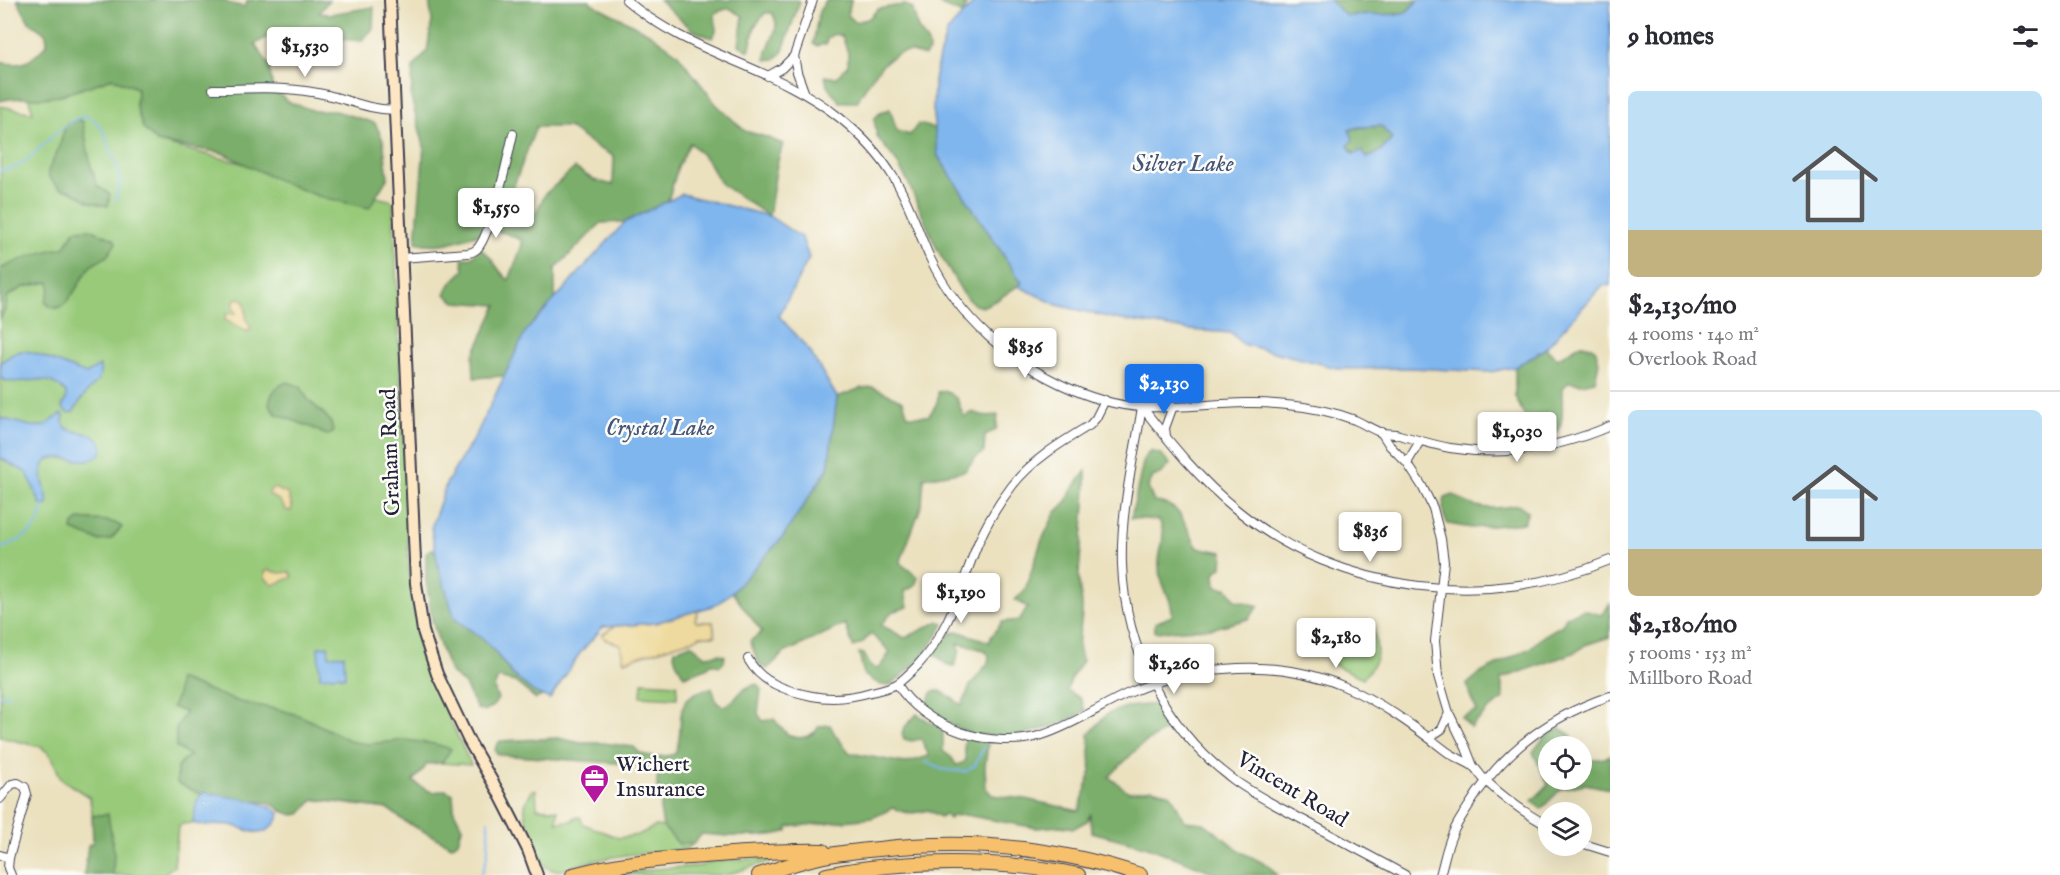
<!DOCTYPE html>
<html lang="en">
<head>
<meta charset="utf-8">
<style>
	:root { --surface:#fff; --page:#f2f2f3; --text:#2b2b33; --muted:#7c7c81; --line:#e1e1e2; --accent:#1a73e8 }
	body { margin:0; font-family:"IM FELL English",serif; background:var(--page); color:var(--text); height:100vh; display:flex; flex-direction:column; font-size:22px; white-space:nowrap }
	* { box-sizing:border-box; margin:0 }
	p { font-size:20px; color:var(--muted) }
	.icon { flex:none; width:33px; height:33px; fill:none; stroke:currentColor; stroke-width:2; stroke-linecap:round; stroke-linejoin:round }
	.map { position:relative; flex:1; overflow:hidden }
	.panel { display:flex; flex-direction:column; background:var(--surface); width:450px }
	.panel>* { flex:none }
	.buttons { position:absolute; left:1538px; top:736px; display:grid; gap:12px }
	.buttons a { display:grid; place-items:center; width:54px; height:54px; border-radius:50%; background:var(--surface); box-shadow:0 6px 24px #0002; font-size:30px }
	.price { position:absolute; translate:-50% -51px; padding:0 14px; border-radius:6px; background:#fff; color:#222; font-size:20px; line-height:39px; filter:drop-shadow(0 2px 3px #0008) }
	.price::after { content:''; position:absolute; left:50%; top:36px; width:18px; height:14px; margin-left:-9px; background:inherit; clip-path:polygon(0 0,100% 0,50% 100%) }
	.price.current { background:var(--accent); color:#fff }
	ul { padding:0; list-style:none }
	li { display:grid; align-content:center; gap:12px; height:318px; padding:0 18px }
	li+li { border-top:2px solid var(--line) }
	li span { display:grid; place-items:center; height:186px; border-radius:9px; color:#555 }
	li>.icon { margin-inline-start:auto }
	span .icon { width:108px; height:108px; fill:#fffc; stroke-width:1 }
	li b { font-size:26px }
	h2 { display:flex; justify-content:space-between; align-items:center; height:72px; padding:0 18px; font-size:26px }
	main { display:flex; flex:1; min-height:0 }
	.map>svg:first-child { display:block }
</style>
</head>
<body>
<main>
<div class="map">
<svg width="1610" height="875" viewBox="0 0 1610 875">
	<rect width="100%" height="100%" fill="#fdfcf7"/>
	<filter id="ink" filterUnits="userSpaceOnUse"><feTurbulence type="fractalNoise" baseFrequency=".0167" numOctaves="2"/><feDisplacementMap in="SourceGraphic" scale="12" xChannelSelector="R" yChannelSelector="G"/><feConvolveMatrix kernelMatrix="1 2 1 2 8 2 1 2 1" color-interpolation-filters="sRGB"/></filter>
	<filter id="wash" filterUnits="userSpaceOnUse"><feTurbulence type="fractalNoise" baseFrequency=".008" numOctaves="4" result="noise"/><feDisplacementMap in="SourceGraphic" scale="24" xChannelSelector="R" yChannelSelector="G"/><feGaussianBlur stdDeviation="1.35" result="paint"/><feColorMatrix in="noise" values="0 0 0 0 0 0 0 0 0 0 0 0 0 0 0 0 0 1.4 0 .05"/><feComposite in="paint" operator="in"/></filter>
	<g filter="url(#wash)">
		<rect width="100%" height="100%" fill="#ebe1bf"/>
		<g fill="#99ca7a" stroke="#5e765a" stroke-width="1.5">
			<path d="M112,78l25,10 -1,19 21,35 236,59 16,369 11,84 51,111 -296,-19 16,10 232,14 -10,11c11,8 18,14 32,9l8,4 1,17 8,16 -4,14 -6,5 -46,-24 -18,-13 -118,-15 -67,-2 -7,12 -3,19 -11,1 -4,4 -4,38 -12,9h-72c2,-25 6,-54 -1,-78l-28,-18 -8,-19 -5,-7 -7,-6 -41,-10v-631l33,7 -5,-16c32,1 55,-9 84,-19z"/>
			<path d="M1373,628c6,23 7,32 -10,50l-33,-15 -2,-6 15,-28z"/>
			<polygon points="642,682 677,684 677,698 641,696"/>
			<path d="M532,790h4l1,18 21,2 -1,12 15,-1 2,-3 6,-1 3,7 36,14 19,-3 18,-9 7,1 16,17h14l-7,5c-35,4 -70,5 -105,15 -9,3 -21,9 -31,5 -12,-3 -26,-49 -25,-62 0,-5 5,-12 7,-17z"/>
			<polygon points="772,858 771,861 726,875 612,875 655,869 700,866 714,861"/>
		</g>
		<g fill="#7aae6a" stroke="#4e6852" stroke-width="1.5" fill-rule="evenodd">
			<path d="M17,0h206l5,3 16,4 4,-7h81l-10,13 11,1 44,-7 -1,22 -12,12 -52,-5 -23,2 -15,-3 -16,9 14,21 4,24 16,13 26,9h21l39,12 8,17 5,37 -19,31 -48,-11 -37,-14 -62,-30 -65,-11 -14,-14 -7,-21 1,-19 -25,-10c-20,7 -39,15 -60,19 -18,3 -32,-2 -52,4v-39c24,6 32,-1 47,-18l-1,-10 -17,-12z"/>
			<path d="M429,0h161l1,3 58,30 28,20 39,51 29,27 21,6 17,7 -6,20 -8,52 -48,-32 -14,-24 -17,-17 -12,24 -10,34 -43,21 -24,1 -46,46v30l-29,32 -22,45 -30,2 -1,-22 24,-51 -42,-3 -10,-8 5,-10 14,-14 -2,-11 9,-2 10,-8c15,10 14,21 28,31l13,-35 -1,-5c-7,-3 -19,-10 -27,-9 -27,3 -49,20 -78,11l8,-96 -13,-48 2,-30 14,-17 5,-30zM536,127h32l30,21 16,8 -1,29 -19,-5 -19,-12 -30,26 -14,30 -30,-4z"/>
			<path d="M659,0h138l3,1 -18,52 -7,6 -9,1c-1,-18 18,-29 6,-47h-7l-10,13 -6,25 -10,-6 4,-29 -14,-8 -14,5 1,18 -4,7 -18,-7z"/>
			<path d="M827,0h24l-3,15 7,7 13,-3 10,-10 17,-3 11,-1 7,4 5,20 10,14 1,8 -4,5c-4,-1 -9,-3 -14,-4 -24,-3 -44,32 -54,50h-17l-13,-16 -2,-10 11,2 12,-13v-12l-6,-17 -8,-2 -7,5 -1,5 -9,2 -4,-2 6,-33z"/>
			<polygon points="935,0 967,0 963,14 943,6"/>
			<polygon points="1329,0 1419,0 1404,14 1345,16"/>
			<polygon points="890,109 897,131 910,135 918,124 935,128 938,156 1022,283 997,300 982,307 975,305 964,295 937,249 907,180 896,161 877,137 874,119 880,113"/>
			<polygon points="78,119 83,122 90,163 97,186 110,194 108,206 90,202 69,190 61,189 49,178 48,171 59,148 66,124"/>
			<path d="M1381,126l11,13c-13,15 -29,29 -44,7l4,-7 -3,-9c11,-4 21,-2 32,-4z"/>
			<path d="M90,229l24,10 2,4c-3,4 -6,9 -9,13 -4,4 -12,6 -16,10 -11,10 -26,59 -46,36l5,-14 -1,-6 -25,5 -16,9 -2,12 -6,12v-51c21,-10 40,-18 64,-21l11,-18z"/>
			<path d="M1581,344l14,4 4,14 -4,19 -13,3 -13,-2 -7,7c0,14 2,31 -4,43l-24,5 -19,-41v-29l31,-19 11,11z"/>
			<path d="M288,382l13,5c7,22 32,24 32,46l-5,2 -4,-1 -11,-6 -37,-14 -7,-10c1,-10 8,-19 19,-22z"/>
			<path d="M873,387l30,14 5,15h20c7,-7 11,-14 10,-24l9,-1 10,8 7,18 8,-5 13,4 13,-1 -2,15 -11,5 -1,17 -10,7 -9,12 -41,7 -2,26 -22,59 18,14 -3,9 -10,5 3,16 -16,5 -11,13 24,13 34,-17 5,3c-13,24 -33,48 -56,62l-7,-1 -17,-10 -5,-22 5,1 6,11 6,4 4,-2 10,-15 -19,-18 -9,9 -9,4 -8,-23 -61,29 -17,16 -8,-5 -9,-23 12,-9 -30,-40 50,-54 46,-69 9,-72 24,-9z"/>
			<path d="M1150,451l11,3 9,10 -8,9 -9,4 -5,10 6,15c30,1 30,25 44,46l25,4 -1,15 -7,6 1,14 11,1 9,12 23,6 -11,13 -34,9 -59,4v-9l17,-7c1,-19 -13,-31 -13,-49 -1,-19 9,-28 0,-47l-28,-2 13,-60z"/>
			<path d="M1086,471c1,35 -5,68 -7,103 -1,11 3,22 3,33 1,20 -9,35 1,54l-10,14 -6,15 14,9 4,12 -12,7 -26,10 -38,10 -30,-3 9,10 -3,21 1,22 6,7 33,4 54,12 12,-40 -2,-37 18,-20 19,-7 30,-3 13,24 -29,18 -31,31 20,15 23,-3 19,5 14,27 19,2 39,30 25,12 9,10h-57l-72,-28 -57,-15 -1,-17 -3,6 -13,7 -14,-2 -23,2 -72,-13 -12,1 -4,3 -4,-5 -5,3 -12,-7c-14,4 -22,4 -35,-2l-21,10 -84,9v4c-21,8 -64,5 -86,3l-9,10h-14l-16,-17 -3,-18 3,-11 -6,-12 1,-20 -159,-11 -4,-4 1,-5 4,-5 58,-3 23,5h23l30,4c8,12 28,11 41,7 13,-28 -9,-58 37,-66l5,15 6,3c16,-5 13,-17 34,-22l4,5 -3,25 5,7 11,-2c9,12 17,23 34,17 6,-3 8,-4 11,-10l11,-1 6,11 14,17 55,10 24,-7 -8,-17 -10,2 -7,-2 -2,-5 2,-6 13,-14 26,16v21l9,7 4,7 9,-3c2,-12 -5,-18 4,-29l-30,-14 -13,-14 7,-14h8l21,14 8,-19 18,-23 1,-8 -6,-5 -25,-7 2,7 -6,16 -8,-2 -12,-11c6,-10 10,-18 23,-22l33,11 1,-5 11,-15 17,-2 9,-13 -13,-7 10,-10 16,-48 14,-29 12,-12 4,-10z"/>
			<path d="M1453,495c22,15 40,15 65,10l10,6 -4,12 -52,5 -24,-4c-6,-9 -6,-16 -3,-26z"/>
			<path d="M80,519c15,3 29,-2 42,8l-11,12 -11,2 -28,-11 1,-5z"/>
			<polygon points="431,549 435,550 455,619 487,642 514,676 542,696 536,699 515,682 498,678 494,688 498,699 493,706 485,711 477,709 465,685 450,672 442,652 432,620 426,580 426,553"/>
			<polygon points="1610,604 1610,637 1585,645 1576,652 1501,679 1504,699 1487,711 1471,728 1461,717 1477,711 1470,696 1467,684 1481,673 1530,648 1543,636 1562,625 1566,617 1583,610 1601,615"/>
			<polygon points="691,644 706,656 720,654 725,656 724,662 720,666 711,664 707,668 684,676 676,662 674,655 675,650"/>
			<path d="M178,679l62,23 41,8 20,6 52,26 16,2 36,-4 30,4 16,5 -9,14 -15,1 -4,6 -10,11c11,8 18,14 32,9l8,4 1,17 8,16 -4,14 -6,5 -46,-24 -18,-13 -74,-10 -14,15 -7,1 -11,-4 -11,-8 -36,-4 -32,-7 -3,2 -23,-11v-15l7,-9 6,-3 -14,-9v-18l9,-17 -13,-5 5,-11z"/>
			<polygon points="1560,728 1572,736 1566,747 1548,747 1548,780 1581,780 1581,762 1605,758 1610,755 1610,789 1585,784 1561,789 1541,809 1532,801 1548,785 1533,752 1545,736"/>
			<polygon points="108,814 114,851 113,875 84,875 88,845 93,843 92,816"/>
		</g>
		<g fill="#eeda9e" stroke="#887e6c" stroke-width="1.5">
			<path d="M236,298l7,1c6,11 -1,18 8,29l-3,4 -23,-12 1,-6 10,-1 -3,-8z"/>
			<polygon points="274,488 288,494 292,507 291,511 286,510 279,500 269,495 270,490"/>
			<polygon points="268,570 279,573 290,572 293,577 273,585 265,578 265,572"/>
			<polygon points="698,610 695,620 697,622 713,622 715,636 699,636 698,638 624,661 620,644 606,640 602,635 615,626 655,623"/>
		</g>
		<g fill="#7fb6ee" stroke="#506c94" stroke-width="1.5" fill-rule="evenodd">
			<path d="M976,0h353l17,16 58,-2 15,-14h191v286l-7,-1 -57,63 -31,19 -25,5 -78,-4 -71,1 -99,-25 -10,-11 -42,-3 -74,-11 -59,-14 -39,-19 4,-3 -84,-127 -5,-40 1,-36 5,-23 8,-25zM1381,126l11,13c-8,9 -14,16 -25,19l-5,-7 -9,3 -5,-8 5,-7 -4,-9 10,-3z"/>
			<polygon points="682,194 769,216 802,238 809,258 779,316 809,350 837,397 828,468 782,538 732,592 716,605 655,623 603,627 580,653 550,699 534,692 514,676 487,642 455,619 438,565 431,528 447,482 477,433 526,331 625,222"/>
			<path d="M21,351l11,1 54,22 14,-8c1,16 -2,14 -12,25 -6,6 -10,14 -15,21l-6,1 -5,-6 4,-8v-6c-21,-26 -47,-3 -66,-15l1,-16 12,-8z"/>
			<path d="M61,414l3,2 -1,6 3,6c14,7 33,2 37,21 -12,29 -59,-11 -61,24 0,11 6,21 6,32h-7l-14,-32 -27,-15v-40l31,8h13z"/>
			<polygon points="328,646 329,656 344,655 345,677 341,677 341,675 320,677 318,647"/>
			<path d="M203,792c19,5 65,7 77,22 -2,7 -9,15 -16,18 -10,3 -24,-5 -33,-7 -13,-2 -27,3 -38,-2l3,-19z"/>
		</g>
		<g fill="none" stroke-linecap="round" stroke-linejoin="round">
			<g stroke="#7fb6ee" stroke-width="2">
				<path d="M0,170c31,3 58,-54 89,-54l13,12 17,44 1,11 -4,17"/>
				<path d="M0,549c24,-11 40,-16 44,-45"/>
				<polyline points="0,695 10,695"/>
				<polyline points="926,762 941,769 965,772 975,765 984,747"/>
				<path d="M481,875c8,-18 8,-34 7,-54"/>
			</g>
		</g>
	</g>
	<g filter="url(#ink)">
		<g fill="none" stroke-linecap="round" stroke-linejoin="round">
			<defs>
				<g id="minor">
					<path d="M626,0c65,56 150,66 214,118 21,17 40,37 54,60 16,25 24,54 36,80 14,30 35,57 59,79 39,35 100,67 152,70 49,2 98,-8 146,-2 23,2 47,7 68,15 9,4 18,10 27,13 5,1 12,0 17,2 17,4 34,10 51,13 55,9 109,0 160,-22"/>
					<polyline points="768,76 782,68 794,56"/>
					<path d="M213,89c33,0 67,-3 99,3 30,4 53,18 83,18"/>
					<polyline points="805,94 797,72 794,56 813,0"/>
					<path d="M401,258l67,-5c5,-1 5,-1 9,-4 15,-16 31,-92 36,-115"/>
					<path d="M1142,407c-8,51 -22,105 -20,158 3,84 44,165 112,215 22,16 47,28 71,41 33,18 67,36 100,54"/>
					<path d="M1142,407c29,37 58,73 95,103 103,84 252,101 373,50"/>
					<polyline points="1381,432 1390,446 1407,463 1422,486 1433,508 1441,539 1444,562 1435,641 1438,676 1449,713 1442,729 1430,737"/>
					<polyline points="1166,436 1165,428 1173,406"/>
					<polyline points="1407,463 1420,441"/>
					<path d="M748,659c13,24 39,32 64,37 21,4 39,2 59,-4 8,-2 18,-4 26,-8 7,-5 14,-12 20,-18 35,-38 43,-80 62,-125 9,-20 20,-38 33,-55 20,-26 50,-44 78,-61l6,-7 9,-18"/>
					<path d="M897,684c27,44 95,67 145,51 32,-10 59,-30 89,-43 30,-13 61,-21 93,-23 93,-9 151,27 222,82 9,7 20,10 28,16 4,4 7,10 12,14 18,17 41,33 62,45"/>
					<polyline points="1449,713 1466,748 1473,766"/>
					<polyline points="0,799 12,784 18,783 25,787 27,794 9,858 8,868 11,875"/>
					<polyline points="1581,843 1610,852"/>
					<polyline points="0,855 9,858"/>
					<path d="M1440,875c4,-13 6,-27 12,-40 4,-10 10,-19 16,-28 33,-54 82,-91 142,-111"/>
				</g>
				<polyline id="secondary" points="390,0 416,583 423,631 437,674 469,741 499,793 528,850 537,875"/>
				<g id="motorway">
					<path d="M573,875c44,-12 86,-16 131,-19 40,-3 79,-6 119,-5"/>
					<path d="M759,875c17,-5 35,-12 52,-16 22,-6 46,-8 68,-10 89,-10 176,-2 261,26"/>
					<path d="M826,875c79,-16 174,-16 252,0"/>
				</g>
			</defs>
			<use href="#minor" stroke="#403f4f" stroke-width="10"/>
			<use href="#secondary" stroke="#403f4f" stroke-width="14"/>
			<use href="#motorway" stroke="#403f4f" stroke-width="16"/>
			<use href="#minor" stroke="#fff" stroke-width="8"/>
			<use href="#secondary" stroke="#fce6c4" stroke-width="10"/>
			<use href="#motorway" stroke="#f7c06c" stroke-width="14"/>
		</g>
	</g>
	<defs>
		<symbol id="office-pin" viewBox="-11 -11 22 30"><path d="M0 17L-7.5 6A9.5 9.5 0 1 1 7.5 6Z" fill="#b5179e" stroke="#fdfcf7"/><path d="M-6-3h4V-5.5h4V-3h4V5H-6ZM-1-4.5V-3h2v-1.5ZM-6 0V1H6V0Z" fill="#fff"/></symbol>
	</defs>
	<g fill-rule="evenodd">
		<use href="#office-pin" x="578" y="762" width="33" height="45"/>
	</g>
	<g text-anchor="middle" dominant-baseline="central" stroke-width="5" stroke-linejoin="round" paint-order="stroke">
		<g font-size="22" fill="#22223b" stroke="#fdfcf7">
			<text transform="translate(391 452) rotate(-92)">Graham Road</text>
			<text transform="translate(1292 790) rotate(31)">Vincent Road</text>
		</g>
		<g font-size="22" fill="#22223b" stroke="#fdfcf7" text-anchor="start">
			<text x="616" y="765">Wichert<tspan x="616" dy="25">Insurance</tspan></text>
		</g>
		<g font-size="24" font-style="italic" fill="#43567a" stroke="#fdfcf7">
			<text x="1183" y="164">Silver Lake</text>
			<text x="660" y="428">Crystal Lake</text>
		</g>
	</g>
</svg>
<div class="buttons">
<a><svg class="icon" aria-label="locate" viewBox="0 0 24 24"><circle cx="12" cy="12" r="6"/><path d="M12 2v4M12 18v4M2 12h4M18 12h4"/></svg></a>
<a><svg class="icon" aria-label="layers" viewBox="0 0 24 24"><path d="M12 4l9 5-9 5-9-5zM3 14l9 5 9-5"/></svg></a>
</div>
<b class="price" style="left:305px;top:78px">$1,530</b>
<b class="price" style="left:496px;top:239px">$1,550</b>
<b class="price" style="left:1025px;top:379px">$836</b>
<b class="price current" style="left:1164px;top:415px">$2,130</b>
<b class="price" style="left:1517px;top:463px">$1,030</b>
<b class="price" style="left:1370px;top:563px">$836</b>
<b class="price" style="left:961px;top:624px">$1,190</b>
<b class="price" style="left:1336px;top:669px">$2,180</b>
<b class="price" style="left:1174px;top:695px">$1,260</b>
</div>
<section class="panel">
<h2>9 homes<svg class="icon" aria-label="filters" viewBox="0 0 24 24"><path d="M4 7h16M4 17h16"/><circle cx="9" cy="7" r="2"/><circle cx="15" cy="17" r="2"/></svg></h2>
<ul>
<li><span style="background:linear-gradient(#bfe0f5 75%,#c2b280 0)"><svg class="icon" aria-label="home" viewBox="0 0 24 24"><path d="M3 11l9-7 9 7M6 9v11h12V9"/></svg></span><div><b>$2,130/mo</b><p>4 rooms · 140 m²</p><p>Overlook Road</p></div></li>
<li><span style="background:linear-gradient(#bfe0f5 75%,#c2b280 0)"><svg class="icon" aria-label="home" viewBox="0 0 24 24"><path d="M3 11l9-7 9 7M6 9v11h12V9"/></svg></span><div><b>$2,180/mo</b><p>5 rooms · 153 m²</p><p>Millboro Road</p></div></li>
</ul>
</section>
</main>
</body>
</html>
